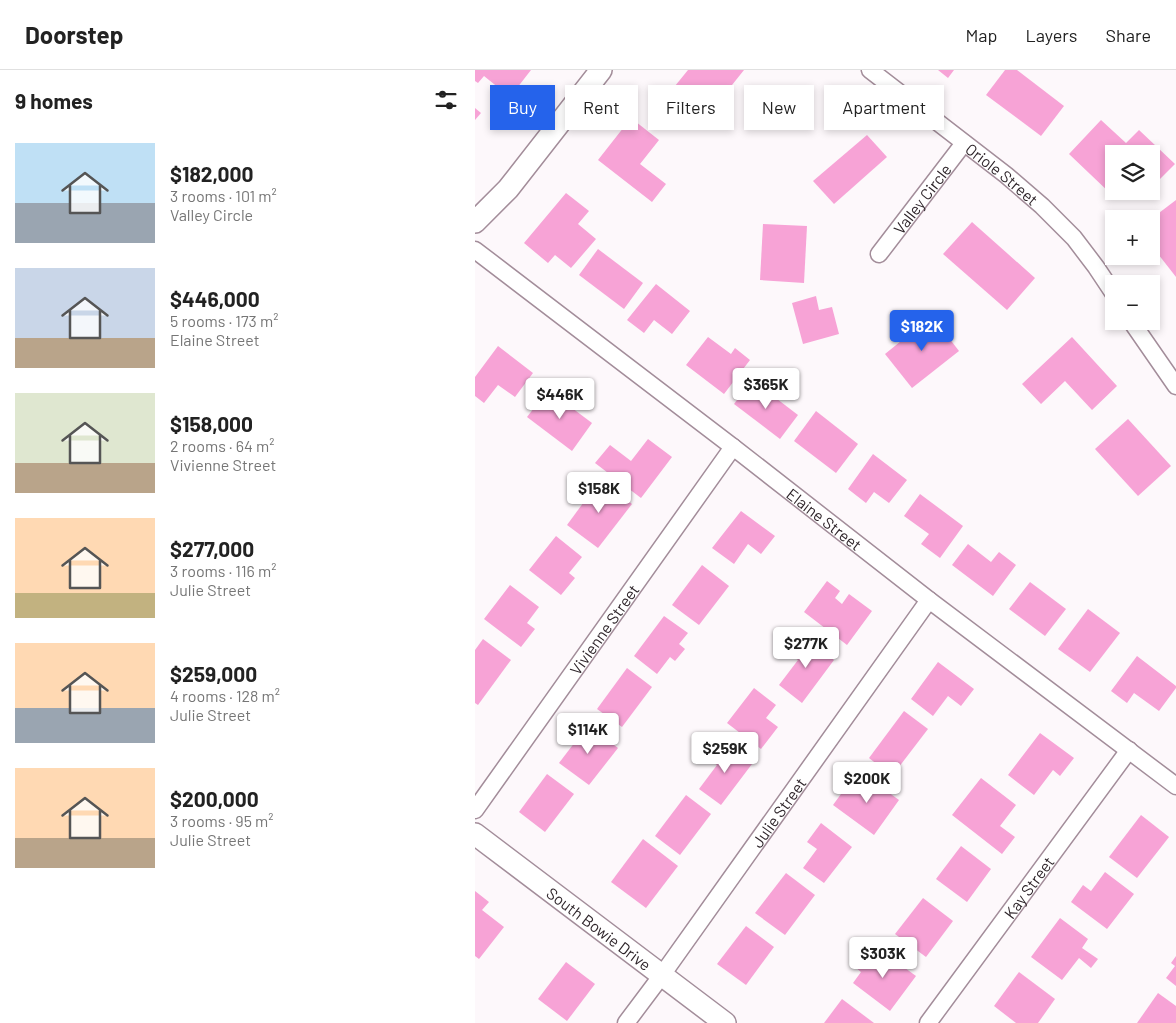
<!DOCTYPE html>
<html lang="en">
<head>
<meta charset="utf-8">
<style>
	:root { --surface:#fff; --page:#f6f6f6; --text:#222; --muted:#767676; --line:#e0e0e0; --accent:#2563eb }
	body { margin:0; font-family:Barlow,sans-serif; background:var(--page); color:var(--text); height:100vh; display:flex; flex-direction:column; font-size:19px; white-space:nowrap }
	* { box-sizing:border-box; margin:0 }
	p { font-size:16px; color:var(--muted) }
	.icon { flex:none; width:28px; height:28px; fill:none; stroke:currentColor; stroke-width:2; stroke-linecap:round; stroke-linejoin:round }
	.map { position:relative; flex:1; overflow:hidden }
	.side { display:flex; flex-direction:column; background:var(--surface); width:475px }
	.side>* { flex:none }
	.banner { position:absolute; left:15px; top:15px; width:475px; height:45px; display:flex; gap:10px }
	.fabs { position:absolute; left:630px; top:75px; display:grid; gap:10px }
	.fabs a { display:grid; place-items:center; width:55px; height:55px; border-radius:0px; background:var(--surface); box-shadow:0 2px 8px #0003; font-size:25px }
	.price { position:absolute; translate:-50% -42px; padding:0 11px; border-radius:5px; background:#fff; color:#222; font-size:16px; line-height:32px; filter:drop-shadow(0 1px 2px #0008) }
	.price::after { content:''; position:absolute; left:50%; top:30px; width:15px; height:11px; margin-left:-8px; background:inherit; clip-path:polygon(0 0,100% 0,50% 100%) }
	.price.selected { background:var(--accent); color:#fff }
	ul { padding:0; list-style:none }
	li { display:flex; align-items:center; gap:15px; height:125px; padding:0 15px }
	li span { display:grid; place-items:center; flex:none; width:140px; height:100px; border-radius:0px; color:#555 }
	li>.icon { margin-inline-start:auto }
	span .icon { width:60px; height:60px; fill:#fffc; stroke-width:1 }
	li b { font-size:21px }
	h2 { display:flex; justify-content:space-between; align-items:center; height:60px; padding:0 15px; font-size:21px }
	.pill { padding:0 18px; border-radius:0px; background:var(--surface); box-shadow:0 2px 8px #0003; font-size:18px; line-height:45px }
	.pill.selected { background:var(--accent); color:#fff }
	header { display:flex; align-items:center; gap:30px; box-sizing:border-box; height:70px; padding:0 25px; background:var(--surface); border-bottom:1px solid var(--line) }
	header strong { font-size:24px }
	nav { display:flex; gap:28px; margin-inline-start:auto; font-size:18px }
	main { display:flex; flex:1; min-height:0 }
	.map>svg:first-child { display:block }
</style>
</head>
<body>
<header>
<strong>Doorstep</strong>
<nav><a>Map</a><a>Layers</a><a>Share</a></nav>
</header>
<main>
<section class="side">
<h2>9 homes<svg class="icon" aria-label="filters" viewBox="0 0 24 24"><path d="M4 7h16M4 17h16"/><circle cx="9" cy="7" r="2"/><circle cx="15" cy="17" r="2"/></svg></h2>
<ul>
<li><span style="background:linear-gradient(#bfe0f5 60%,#9aa5b1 0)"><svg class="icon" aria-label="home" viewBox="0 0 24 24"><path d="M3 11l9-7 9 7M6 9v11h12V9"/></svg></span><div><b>$182,000</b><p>3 rooms · 101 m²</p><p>Valley Circle</p></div></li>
<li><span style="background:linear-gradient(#c9d6e8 70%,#b9a48a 0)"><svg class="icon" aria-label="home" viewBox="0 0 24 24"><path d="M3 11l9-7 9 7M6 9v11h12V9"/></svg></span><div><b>$446,000</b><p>5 rooms · 173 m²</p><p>Elaine Street</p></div></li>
<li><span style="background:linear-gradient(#dfe7d0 70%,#b9a48a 0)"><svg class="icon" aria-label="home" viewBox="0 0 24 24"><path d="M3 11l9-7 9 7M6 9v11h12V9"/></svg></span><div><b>$158,000</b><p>2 rooms · 64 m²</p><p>Vivienne Street</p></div></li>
<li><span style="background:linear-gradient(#ffd9b3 75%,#c2b280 0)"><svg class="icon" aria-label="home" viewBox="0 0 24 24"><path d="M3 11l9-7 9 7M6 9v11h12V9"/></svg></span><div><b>$277,000</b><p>3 rooms · 116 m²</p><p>Julie Street</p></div></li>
<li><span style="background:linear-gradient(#ffd9b3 65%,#9aa5b1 0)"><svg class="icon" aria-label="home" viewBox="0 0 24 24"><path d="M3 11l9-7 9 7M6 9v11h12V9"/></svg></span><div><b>$259,000</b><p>4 rooms · 128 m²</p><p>Julie Street</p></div></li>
<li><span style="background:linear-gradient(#ffd9b3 70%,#b9a48a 0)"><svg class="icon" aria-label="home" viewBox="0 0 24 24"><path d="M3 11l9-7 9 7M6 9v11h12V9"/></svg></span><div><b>$200,000</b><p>3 rooms · 95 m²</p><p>Julie Street</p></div></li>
</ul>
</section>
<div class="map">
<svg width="701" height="953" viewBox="0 0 701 953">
	<rect width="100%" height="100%" fill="#fdf8fb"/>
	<g fill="#f7a3d6">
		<polygon points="0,0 56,0 35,27 9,6 3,13 0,11"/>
		<polygon points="213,0 269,0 253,20 246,15 228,38 200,16"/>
		<polygon points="463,0 479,0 473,8"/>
		<polygon points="530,0 542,0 589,36 566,66 511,25"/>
		<polygon points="0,38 6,43 0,50"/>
		<polygon points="156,48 184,70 165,94 191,114 177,132 123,90"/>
		<polygon points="626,50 651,73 664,60 700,94 676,118 676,84 639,84 639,121 636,124 594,84"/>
		<polygon points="392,65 412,87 359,134 338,111"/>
		<polygon points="91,123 114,141 103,154 121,169 96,198 80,185 73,193 49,173"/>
		<polygon points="701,130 701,207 676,175 676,149"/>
		<polygon points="497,152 560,208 532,240 468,184"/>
		<polygon points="288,154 332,156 329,213 285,210"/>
		<polygon points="123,179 168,213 149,239 104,205"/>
		<polygon points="181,214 215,241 197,264 179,250 169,263 152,250"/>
		<polygon points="341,226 344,240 357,237 364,264 328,274 317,233"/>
		<polygon points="457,246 484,281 437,318 410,284"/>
		<polygon points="233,267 256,284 260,278 275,290 249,324 211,295"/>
		<polygon points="597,267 642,316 617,340 590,311 566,334 547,314"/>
		<polygon points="23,276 58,303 40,327 23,315 9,333 0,326 0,307"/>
		<polygon points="277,310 323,345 305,369 259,334"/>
		<polygon points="73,320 117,353 97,381 52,347"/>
		<polygon points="341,341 383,374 361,403 319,371"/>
		<polygon points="653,349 696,396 663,426 620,379"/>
		<polygon points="173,369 197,387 166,428 120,393 135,375 156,391"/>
		<polygon points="398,384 432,410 414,433 399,422 391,433 373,419"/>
		<polygon points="125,410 157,434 123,478 92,455"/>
		<polygon points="445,424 488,456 465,488 446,474 454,464 429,446"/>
		<polygon points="266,441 300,466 286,484 273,474 259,494 237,478"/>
		<polygon points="81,466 107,487 94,503 100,508 86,525 54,500"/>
		<polygon points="493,474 516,492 524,482 541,495 518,526 477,495"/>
		<polygon points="227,495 254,516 224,555 197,535"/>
		<polygon points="352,511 365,521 360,528 367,534 374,524 397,541 372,575 329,542"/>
		<polygon points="555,512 591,539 570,566 534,539"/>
		<polygon points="35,515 64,537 52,553 60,559 46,577 9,549"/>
		<polygon points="613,539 645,563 615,602 583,579"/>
		<polygon points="189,546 213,563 204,574 210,579 200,591 195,587 182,604 159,586"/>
		<polygon points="328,566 359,590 327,633 304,615 323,590 314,584"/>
		<polygon points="8,569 36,590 3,635 0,633 0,580"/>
		<polygon points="662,586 701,616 701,618 684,641 659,623 652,633 636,621"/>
		<polygon points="463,592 499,619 486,636 473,626 458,646 436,629"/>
		<polygon points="152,598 177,617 147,657 122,639"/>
		<polygon points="279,618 301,635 291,648 303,657 286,679 252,653"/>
		<polygon points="429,641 453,659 417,706 394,688"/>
		<polygon points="113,655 143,678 114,715 84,693"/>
		<polygon points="565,663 599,688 585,706 578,700 559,725 533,705"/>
		<polygon points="250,673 277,694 246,735 224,719 242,695 236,691"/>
		<polygon points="72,704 99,724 70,762 44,742"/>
		<polygon points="391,706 424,730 399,765 358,735 374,713 381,719"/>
		<polygon points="506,708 541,735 525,756 540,767 527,784 477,745"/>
		<polygon points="211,725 236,744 205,785 180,766"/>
		<polygon points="666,745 694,767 662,808 634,787"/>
		<polygon points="346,753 377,777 349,813 328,798 342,779 332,772"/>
		<polygon points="168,769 203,796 171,838 136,812"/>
		<polygon points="486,776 516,799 492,832 461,809"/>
		<polygon points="630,802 659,824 632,859 596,832 608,815 616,821"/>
		<polygon points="311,803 340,825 310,865 280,843"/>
		<polygon points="0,821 14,832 7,840 29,857 4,889 0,886"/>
		<polygon points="448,828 478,851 451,887 420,864"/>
		<polygon points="585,848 613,869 607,878 623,889 616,898 604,888 587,910 556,887"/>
		<polygon points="271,856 299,877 271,915 242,894"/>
		<polygon points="394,879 404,887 408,882 441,906 415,941 378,913 386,902 380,897"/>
		<polygon points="701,886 701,916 691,908 700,896 696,893"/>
		<polygon points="91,892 120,914 92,951 63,929"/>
		<polygon points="544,902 580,929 563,953 541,953 519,936"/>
		<polygon points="683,923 701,936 701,953 662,953"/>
		<polygon points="367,929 399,953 349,953"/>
	</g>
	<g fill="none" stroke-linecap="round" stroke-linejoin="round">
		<defs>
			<g id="minor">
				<path id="s1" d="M395,0l136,105 36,31 32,32 22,29 18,27"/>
				<path id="s2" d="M0,180l258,197 196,153 247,186"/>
				<path id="s3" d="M404,184l85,-111"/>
				<polyline points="656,251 701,316"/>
				<path id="s4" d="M0,740l258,-363"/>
				<path id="s5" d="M151,953l36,-48 267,-375"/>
				<path id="s6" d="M453,953l201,-273"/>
			</g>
			<g id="tertiary">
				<polyline points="0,152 33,119 126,0"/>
				<path id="s7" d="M0,764l250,189"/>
			</g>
		</defs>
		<use href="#minor" stroke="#a38d9a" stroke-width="19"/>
		<use href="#tertiary" stroke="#a38d9a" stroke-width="24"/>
		<use href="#minor" stroke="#fff" stroke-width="16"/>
		<use href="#tertiary" stroke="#fff" stroke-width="21"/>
	</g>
	<g text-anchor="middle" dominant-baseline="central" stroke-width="4" stroke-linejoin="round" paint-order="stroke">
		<g font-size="16" fill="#2e252a" stroke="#fff">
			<text stroke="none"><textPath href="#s1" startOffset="168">Oriole Street</textPath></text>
			<text stroke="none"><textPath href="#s3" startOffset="70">Valley Circle</textPath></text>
			<text stroke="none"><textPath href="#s2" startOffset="441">Elaine Street</textPath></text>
			<text stroke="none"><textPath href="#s4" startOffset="222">Vivienne Street</textPath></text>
			<text stroke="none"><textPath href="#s5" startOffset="260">Julie Street</textPath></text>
			<text stroke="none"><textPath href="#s6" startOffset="169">Kay Street</textPath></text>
			<text stroke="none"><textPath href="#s7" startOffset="156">South Bowie Drive</textPath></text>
		</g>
	</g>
</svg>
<div class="fabs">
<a><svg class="icon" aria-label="layers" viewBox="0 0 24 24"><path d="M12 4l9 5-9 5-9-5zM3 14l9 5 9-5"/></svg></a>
<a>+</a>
<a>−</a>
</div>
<b class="price selected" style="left:447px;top:282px">$182K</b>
<b class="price" style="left:291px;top:340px">$365K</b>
<b class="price" style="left:85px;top:350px">$446K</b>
<b class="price" style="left:124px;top:444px">$158K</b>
<b class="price" style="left:331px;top:599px">$277K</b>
<b class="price" style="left:113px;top:685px">$114K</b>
<b class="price" style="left:250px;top:704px">$259K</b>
<b class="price" style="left:392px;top:734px">$200K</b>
<b class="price" style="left:408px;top:909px">$303K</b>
<div class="banner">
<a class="pill selected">Buy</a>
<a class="pill">Rent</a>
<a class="pill">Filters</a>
<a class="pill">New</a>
<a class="pill">Apartment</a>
</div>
</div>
</main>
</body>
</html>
